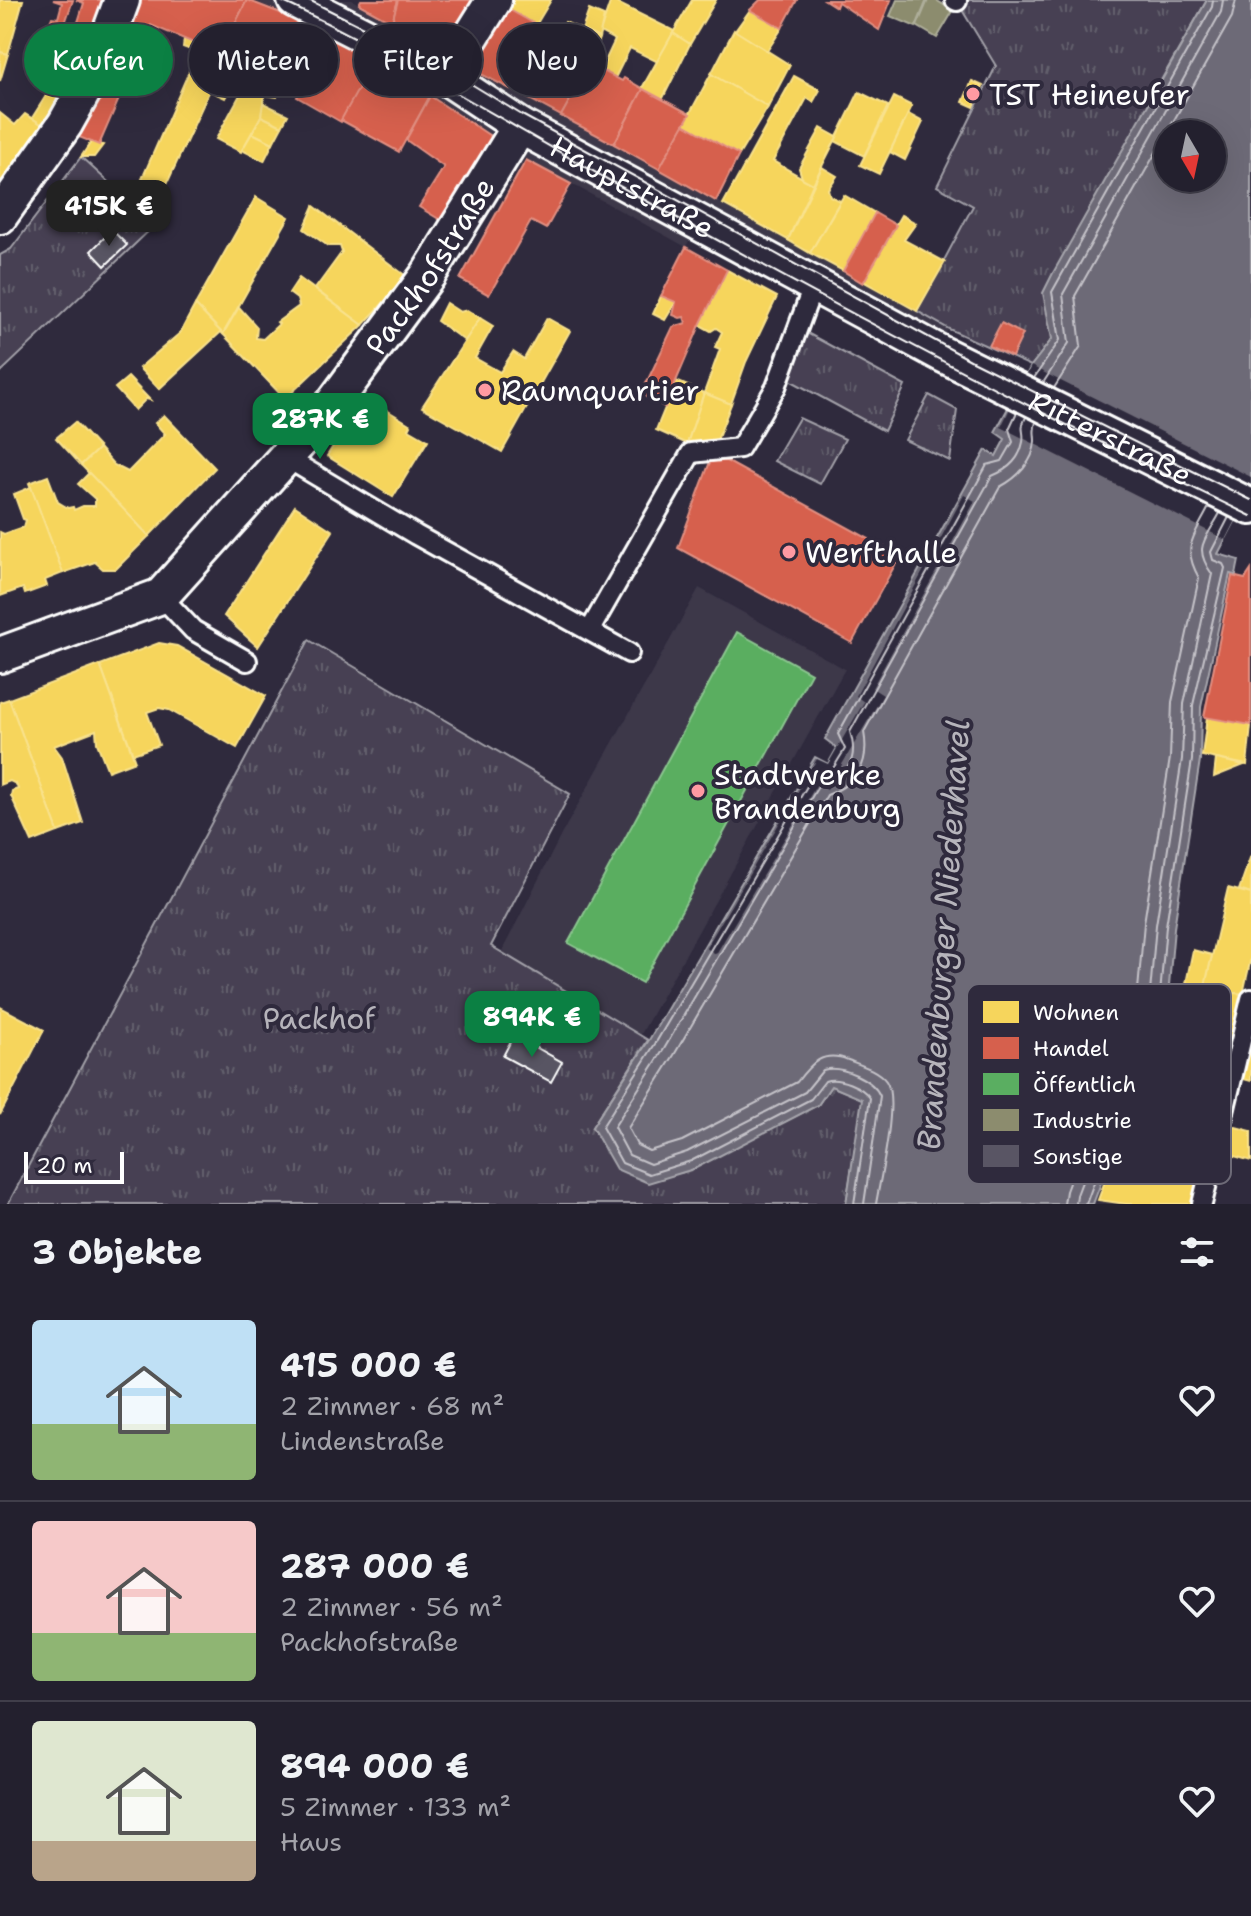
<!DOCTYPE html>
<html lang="de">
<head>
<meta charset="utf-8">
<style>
	:root { --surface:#23202e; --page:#2f2d3a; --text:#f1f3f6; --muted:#a3a3aa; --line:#403e4a; --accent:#0b8043 }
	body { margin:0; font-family:"Shantell Sans",sans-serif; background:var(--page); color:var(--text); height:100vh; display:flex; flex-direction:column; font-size:30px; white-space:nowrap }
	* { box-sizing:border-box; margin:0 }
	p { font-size:26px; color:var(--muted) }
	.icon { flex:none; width:44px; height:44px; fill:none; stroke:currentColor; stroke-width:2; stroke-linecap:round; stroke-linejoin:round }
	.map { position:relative; height:1204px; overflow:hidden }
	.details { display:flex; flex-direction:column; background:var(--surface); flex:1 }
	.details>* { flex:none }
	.guide { position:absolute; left:24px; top:24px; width:800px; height:72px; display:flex; gap:16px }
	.needle { width:52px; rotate:171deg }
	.tools { position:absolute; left:1154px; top:120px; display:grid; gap:16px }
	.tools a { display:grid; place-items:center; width:72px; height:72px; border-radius:50%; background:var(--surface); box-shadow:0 8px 32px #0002,0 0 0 2px var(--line); font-size:40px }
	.scale { position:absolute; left:24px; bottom:20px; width:100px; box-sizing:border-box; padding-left:8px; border:4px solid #fff; border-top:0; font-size:22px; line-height:28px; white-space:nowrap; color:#fff; -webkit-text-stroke:6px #2f2a3d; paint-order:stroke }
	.price { position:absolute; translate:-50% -68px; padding:0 18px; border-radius:16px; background:var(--accent); color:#fff; font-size:26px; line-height:52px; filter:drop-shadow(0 2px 4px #0008) }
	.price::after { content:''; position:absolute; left:50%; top:48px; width:24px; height:18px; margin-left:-12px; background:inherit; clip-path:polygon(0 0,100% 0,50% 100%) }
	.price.on { background:#222; color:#fff }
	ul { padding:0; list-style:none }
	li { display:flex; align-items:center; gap:24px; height:200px; padding:0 32px }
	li+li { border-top:2px solid var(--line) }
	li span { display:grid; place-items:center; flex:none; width:224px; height:160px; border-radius:8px; color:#555 }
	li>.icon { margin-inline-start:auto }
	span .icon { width:96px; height:96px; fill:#fffc; stroke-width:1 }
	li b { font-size:34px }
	h2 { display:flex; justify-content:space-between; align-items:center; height:96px; padding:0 32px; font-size:34px }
	.tag { padding:0 28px; border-radius:36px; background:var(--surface); box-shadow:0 8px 32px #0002,0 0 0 2px var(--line); font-size:28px; line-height:72px }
	.tag.on { background:var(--accent); color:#fff }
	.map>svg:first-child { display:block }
</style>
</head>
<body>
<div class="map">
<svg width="1251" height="1204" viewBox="0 0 1251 1204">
	<defs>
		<pattern id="grass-tufts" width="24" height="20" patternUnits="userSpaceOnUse" patternTransform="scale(2)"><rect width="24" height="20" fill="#464152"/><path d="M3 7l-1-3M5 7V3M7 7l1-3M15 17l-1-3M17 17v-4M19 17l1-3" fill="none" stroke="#625e6c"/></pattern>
	</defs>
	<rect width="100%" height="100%" fill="#2f2a3d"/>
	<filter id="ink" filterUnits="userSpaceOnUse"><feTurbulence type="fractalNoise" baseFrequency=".0125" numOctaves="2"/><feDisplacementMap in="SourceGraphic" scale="16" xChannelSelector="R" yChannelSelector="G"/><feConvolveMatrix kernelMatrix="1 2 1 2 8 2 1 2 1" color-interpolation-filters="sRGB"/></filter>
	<g filter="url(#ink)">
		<g fill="#3c3749">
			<polygon points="252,0 352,0 436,47 474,63 478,72 614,144 949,329 931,352 697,223 686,247 523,157 374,61 301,21"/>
			<polygon points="699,588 845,669 640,1036 501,953 561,835"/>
		</g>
		<g fill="url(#grass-tufts)" stroke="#a2a0a8" stroke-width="2">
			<polygon points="956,0 1207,0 1152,96 1052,339 1031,366 949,329 917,311 973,206 937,186 996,66"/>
			<polygon points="81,157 155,225 0,373 0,255 11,249"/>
			<polygon points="807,333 905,386 884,431 786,378"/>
			<polygon points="929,395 957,410 950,461 905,440"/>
			<polygon points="799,418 845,439 820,484 774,461"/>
			<polygon points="309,640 570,794 491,946 648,1040 592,1127 756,1136 818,1105 831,1086 863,1099 846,1204 8,1204"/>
		</g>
		<path fill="#6d6a77" stroke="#a7a6ad" stroke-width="2" fill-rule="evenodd" d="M1207,0h44v491l-33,63 21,6 -3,15 -6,-1 -29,133 -1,53 -26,168 -7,80 -74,196h-247l16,-105 -31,-13 -13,19 -124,64 -46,14 -32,-14 -24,-42 57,-87 166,-283 13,7 9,-16 -12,-9 161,-289 10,6 9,-17 -10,-7 36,-66 21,-27 -9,-46 10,-20zM1168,134h44v44h-44z"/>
		<g fill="#2f2a3d">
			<polygon points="1031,366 1251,477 1251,491 1226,540 1001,427"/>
			<polygon points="964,495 975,501 872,688 883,695 827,790 817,784 716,954 706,948 817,759 828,764 864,702 856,696"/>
		</g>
		<g fill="#f6d55c" stroke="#f9e28d" stroke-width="2">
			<polygon points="0,0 23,0 8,54 0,52"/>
			<polygon points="513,0 551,0 536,25 508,9"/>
			<polygon points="611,0 674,31 658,62 630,48 615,78 601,70 615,40 600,32"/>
			<polygon points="692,0 716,0 690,44 673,33"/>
			<polygon points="589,10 604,16 599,38 582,30"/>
			<polygon points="750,10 782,28 767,51 735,31"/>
			<polygon points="565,22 599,38 590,64 554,46"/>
			<polygon points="734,30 790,65 768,107 711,74"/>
			<polygon points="673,33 690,44 662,100 642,88"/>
			<polygon points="184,39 202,47 199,53 183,47"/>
			<polygon points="0,52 8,54 0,81"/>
			<polygon points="73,53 74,57 91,62 49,129 32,118"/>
			<polygon points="224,56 235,61 230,73 236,77 225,98 210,91"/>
			<polygon points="194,60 219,70 165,188 142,179"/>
			<polygon points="254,69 268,74 261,116 241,152 216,139 248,80 256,77"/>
			<polygon points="271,69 283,75 277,97 264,95 268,74"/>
			<polygon points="711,74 768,107 739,155 684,124"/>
			<polygon points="794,76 820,90 813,102 807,98 773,161 813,184 788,240 723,204"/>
			<polygon points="972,81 983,86 974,107 963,102"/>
			<polygon points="859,92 888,106 864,156 835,141"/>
			<polygon points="894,97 912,106 879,174 860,165"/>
			<polygon points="263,103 288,115 282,126 261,116"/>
			<polygon points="0,113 15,125 25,114 49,129 0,190"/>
			<polygon points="908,114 923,122 905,160 890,152"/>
			<polygon points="261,116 282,126 273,143 252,133"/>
			<polygon points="821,128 837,137 813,184 802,178 799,168"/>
			<polygon points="252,133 273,143 264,161 242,150"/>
			<polygon points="91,142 103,145 94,157 81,157"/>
			<polygon points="822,167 837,176 828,189 830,196 840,201 810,253 788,240"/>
			<polygon points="844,195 875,213 843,271 810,253"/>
			<polygon points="256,197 289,217 223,334 195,305"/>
			<polygon points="314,206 407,277 363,325 315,289 342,252 340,246 328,246 304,229"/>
			<polygon points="901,215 916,223 904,240 945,262 917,311 863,281"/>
			<polygon points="727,270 777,297 746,362 731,404 704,393 720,349 715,347 722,332 716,328 711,331 700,325"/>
			<polygon points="299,278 363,325 285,399 223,334 239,307 257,327 256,338 263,339 279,324 277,322 299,306 297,299 289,293"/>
			<polygon points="661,296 676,302 665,320 653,314"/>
			<polygon points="446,303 460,312 467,310 480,318 465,341 437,321"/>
			<polygon points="195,305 221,332 159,389 139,368 180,333"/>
			<polygon points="480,318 493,326 475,358 500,372 513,352 524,359 547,318 570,331 502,452 422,407"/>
			<polygon points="128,377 150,400 146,399 135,410 115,388"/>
			<polygon points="676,381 704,393 687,444 656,430"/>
			<polygon points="704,393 731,404 716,443 701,449 687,444"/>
			<polygon points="364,396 411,425 409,429 428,440 393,497 327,456"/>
			<polygon points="164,415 215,468 149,536 81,465 99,448 114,465 128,472 165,434 155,423"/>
			<polygon points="75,422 99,448 81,465 56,438"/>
			<polygon points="89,473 149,536 116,569 103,569 95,562 63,573 29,483 48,476 58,502 68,508 73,507 74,510 83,506 95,506 95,499 78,484"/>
			<polygon points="31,487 63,573 45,580 47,586 25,594 23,588 0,596 0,532 4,534 24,527 26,520 23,519 14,494"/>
			<polygon points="295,506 333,531 258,647 224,616"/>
			<polygon points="159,643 177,646 266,696 237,748 169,710 159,708 147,712 159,745 133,754 100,665"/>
			<polygon points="100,665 135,761 108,771 97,743 96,730 54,746 62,757 83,823 58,832 9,699"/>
			<polygon points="9,699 58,832 32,842 11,796 12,791 18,789 16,784 10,781 0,785 0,702"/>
			<polygon points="1207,717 1251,725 1247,765 1202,756"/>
			<polygon points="1216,759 1244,765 1214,777"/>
			<polygon points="1251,855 1251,894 1239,890"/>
			<polygon points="1228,888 1251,894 1251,958 1243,994 1204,990"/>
			<polygon points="1193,950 1212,955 1204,990 1185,988"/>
			<polygon points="1186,988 1243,994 1229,1053 1175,1043"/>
			<polygon points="0,1007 44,1030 0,1115"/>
			<polygon points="1251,1037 1251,1081 1240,1078"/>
			<polygon points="1228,1125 1251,1131 1251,1161 1221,1152"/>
			<polygon points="1109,1170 1198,1183 1194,1204 1126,1204 1098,1200"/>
		</g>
		<g fill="#d6604d" stroke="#e29082" stroke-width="2">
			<polygon points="53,0 73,0 64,26 50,22 52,17 58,18 62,3"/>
			<polygon points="76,0 110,0 91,62 74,57 72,41 84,3"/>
			<polygon points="131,0 247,0 220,54 151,25 99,145 74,135"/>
			<polygon points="247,0 301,21 268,74 220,54"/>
			<polygon points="361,0 398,0 392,22 359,4"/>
			<polygon points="398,0 473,0 446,43 436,47 392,22"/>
			<polygon points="760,0 797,0 782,28 750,10"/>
			<polygon points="825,0 891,0 879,30 838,2 836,7"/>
			<polygon points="508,9 560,38 520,94 477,72 479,69 474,63"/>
			<polygon points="301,21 333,39 303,87 271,69"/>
			<polygon points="333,39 374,61 341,122 297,97"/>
			<polygon points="553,45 590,64 561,116 520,94"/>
			<polygon points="374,61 430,96 399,152 341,120"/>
			<polygon points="590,64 622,81 624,78 643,89 614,144 561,116"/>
			<polygon points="643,89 690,114 659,169 614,144"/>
			<polygon points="430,96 498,141 447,224 419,207 444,167 406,140"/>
			<polygon points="684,124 739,155 716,201 659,169"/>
			<polygon points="526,160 571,184 546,229 531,221 489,295 460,279"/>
			<polygon points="875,213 896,225 863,283 843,271"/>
			<polygon points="686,247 727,270 700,325 665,407 641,394 673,327 686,323 684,317 680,318 673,315 676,302 661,296"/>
			<polygon points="1001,323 1023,334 1012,357 989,346"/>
			<polygon points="719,457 900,556 852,643 678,548 711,459"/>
			<polygon points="1251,570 1251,725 1204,717 1232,576 1245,579"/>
		</g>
		<polygon fill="#5aae61" stroke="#8cc690" stroke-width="2" points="737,632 811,673 642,983 568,943"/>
		<g fill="#8c8c6e" stroke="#aeae9a" stroke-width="2">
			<polygon points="897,0 927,0 916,27 890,16"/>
			<polygon points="928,0 936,0 953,11 937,38 917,26"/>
		</g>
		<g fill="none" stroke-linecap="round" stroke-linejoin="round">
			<g stroke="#c5c3c9" stroke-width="2">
				<polyline points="1034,378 1060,340 1052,292 1212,7 1213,0"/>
				<polyline points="1043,383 1069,343 1063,294 1221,12 1223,0"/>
				<polyline points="1054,388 1081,346 1075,296 1232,17 1236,0"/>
				<path d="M854,1204l16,-106c-7,-11 -32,-22 -45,-17l-14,18 -120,62 -42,13 -27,-11 -20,-36 53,-83 161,-273 16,-1 13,-21 -7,-15 149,-269 15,-4 11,-19 -4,-13 8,-17"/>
				<path d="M864,1204l16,-108c-7,-17 -39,-31 -57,-26l-18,22 -118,60 -37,12 -21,-9 -15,-28 50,-78 156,-266c28,-7 39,-23 30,-51l142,-256c15,-6 28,-16 31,-34 2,-12 -4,-12 3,-25"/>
				<path d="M876,1204c4,-25 23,-105 10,-123 -8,-11 -25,-16 -38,-21 -25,-10 -37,3 -51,22l-115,59 -33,10 -12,-6 -9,-17 46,-73 153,-260c30,-12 43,-30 37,-63l136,-245c17,-9 34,-25 35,-46 0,-8 -2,-11 1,-19"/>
				<path d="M1064,1204l2,-13 71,-190 7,-78 26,-165 2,-56 27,-124c-18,-32 -5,-41 10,-71"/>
				<path d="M1076,1204l1,-9 72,-191 7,-79 26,-166 2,-55 28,-130c-20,-28 -6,-34 8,-61"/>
				<polyline points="1086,1204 1159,1006 1166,926 1192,760 1193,705 1225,568 1223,564 1213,560 1211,552 1229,517"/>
			</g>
		</g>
		<g fill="#595564" stroke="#fff" stroke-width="2">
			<polygon points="112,230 127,245 105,266 91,251"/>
			<polygon points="514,1035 562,1062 551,1082 503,1056"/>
		</g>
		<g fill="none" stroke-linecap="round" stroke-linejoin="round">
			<defs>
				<g id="lane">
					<polyline points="955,0 957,1"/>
					<polyline points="285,457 416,535 629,653"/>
					<polyline points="161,596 193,630 247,661"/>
					<polyline points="590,630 691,453 740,448 776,387 814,284"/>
					<polyline points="1202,1204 1251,999"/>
				</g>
				<g id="street">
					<path id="s1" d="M295,0l151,77 74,49 422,228 309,153"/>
					<polyline points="446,77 494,0"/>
					<polyline points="0,216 65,124 98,65 122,0"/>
					<path id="s2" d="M0,655l161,-59 168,-187 99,-134 92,-149"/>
				</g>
			</defs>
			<use href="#lane" stroke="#fff" stroke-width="24"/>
			<use href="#street" stroke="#fff" stroke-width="40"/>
			<use href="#lane" stroke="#2f2a3d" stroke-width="18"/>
			<use href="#street" stroke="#2f2a3d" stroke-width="34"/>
			<g stroke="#fff" stroke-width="2">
				<path d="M279,0c123,57 237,129 355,194 203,113 408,222 617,322"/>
				<polyline points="309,0 445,68 522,115 974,362 1251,500"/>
			</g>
		</g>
	</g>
	<g fill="#ff9aa2" stroke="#2f2a3d" stroke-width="3">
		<circle cx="973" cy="94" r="8"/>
		<circle cx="485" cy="390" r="8"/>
		<circle cx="789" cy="552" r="8"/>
		<circle cx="698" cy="791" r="8"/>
	</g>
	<g text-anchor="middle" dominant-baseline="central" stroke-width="8" stroke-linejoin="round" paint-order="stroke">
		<g font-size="30" fill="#fff" stroke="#2f2a3d" text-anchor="start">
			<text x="989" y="94">TST Heineufer</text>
			<text x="501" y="390">Raumquartier</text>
			<text x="805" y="552">Werfthalle</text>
			<text x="714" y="774">Stadtwerke<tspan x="714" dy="34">Brandenburg</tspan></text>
		</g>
		<g font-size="30" fill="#fff" stroke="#2f2a3d">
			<text stroke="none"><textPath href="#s1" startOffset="386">Hauptstraße</textPath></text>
			<text stroke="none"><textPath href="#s2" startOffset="598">Packhofstraße</textPath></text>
			<text stroke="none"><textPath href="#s1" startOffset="926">Ritterstraße</textPath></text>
		</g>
		<g font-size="30" fill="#b5b3ba" stroke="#2f2a3d">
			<text x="319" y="1018">Packhof</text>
		</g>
		<g font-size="32" font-style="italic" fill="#b6b4bb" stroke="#2f2a3d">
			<text transform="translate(943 935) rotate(-86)">Brandenburger Niederhavel</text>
		</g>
	</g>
	<rect x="967" y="984" width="264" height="200" rx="12" fill="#2f2a3d" stroke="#6d6a77" stroke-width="2"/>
	<rect x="983" y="1001" width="36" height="22" fill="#f6d55c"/>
	<rect x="983" y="1037" width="36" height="22" fill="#d6604d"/>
	<rect x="983" y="1073" width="36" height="22" fill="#5aae61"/>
	<rect x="983" y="1109" width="36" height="22" fill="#8c8c6e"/>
	<rect x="983" y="1145" width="36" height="22" fill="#595564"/>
	<g font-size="22" fill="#fff">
		<text x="1033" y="1020">Wohnen</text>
		<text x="1033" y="1056">Handel</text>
		<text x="1033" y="1092">Öffentlich</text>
		<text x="1033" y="1128">Industrie</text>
		<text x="1033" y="1164">Sonstige</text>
	</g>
</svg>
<div class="tools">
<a><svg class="needle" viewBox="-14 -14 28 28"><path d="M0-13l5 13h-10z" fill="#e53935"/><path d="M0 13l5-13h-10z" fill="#a3a3aa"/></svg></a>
</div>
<div class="scale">20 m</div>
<b class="price on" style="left:109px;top:248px">415K €</b>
<b class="price" style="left:320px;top:461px">287K €</b>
<b class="price" style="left:532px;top:1059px">894K €</b>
<div class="guide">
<a class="tag on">Kaufen</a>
<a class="tag">Mieten</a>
<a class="tag">Filter</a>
<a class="tag">Neu</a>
</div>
</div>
<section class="details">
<h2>3 Objekte<svg class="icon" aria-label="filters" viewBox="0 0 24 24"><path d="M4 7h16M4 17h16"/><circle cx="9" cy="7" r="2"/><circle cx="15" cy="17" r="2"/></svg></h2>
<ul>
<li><span style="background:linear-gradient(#bfe0f5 65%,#8fb573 0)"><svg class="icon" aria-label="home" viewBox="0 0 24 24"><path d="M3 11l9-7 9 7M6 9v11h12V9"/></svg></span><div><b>415 000 €</b><p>2 Zimmer · 68 m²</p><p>Lindenstraße</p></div><svg class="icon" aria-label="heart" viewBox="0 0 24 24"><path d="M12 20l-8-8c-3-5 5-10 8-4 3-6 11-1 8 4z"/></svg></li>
<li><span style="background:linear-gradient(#f6c9c9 70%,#8fb573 0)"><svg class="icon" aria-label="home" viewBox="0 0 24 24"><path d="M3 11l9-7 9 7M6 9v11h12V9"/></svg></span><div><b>287 000 €</b><p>2 Zimmer · 56 m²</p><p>Packhofstraße</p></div><svg class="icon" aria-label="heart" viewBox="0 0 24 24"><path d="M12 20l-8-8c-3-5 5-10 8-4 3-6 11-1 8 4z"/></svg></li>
<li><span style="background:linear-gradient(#dfe7d0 75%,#b9a48a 0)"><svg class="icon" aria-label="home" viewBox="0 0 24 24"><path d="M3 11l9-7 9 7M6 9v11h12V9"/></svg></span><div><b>894 000 €</b><p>5 Zimmer · 133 m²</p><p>Haus</p></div><svg class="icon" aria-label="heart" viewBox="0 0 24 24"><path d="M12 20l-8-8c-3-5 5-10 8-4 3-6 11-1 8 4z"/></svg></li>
</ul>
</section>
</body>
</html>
